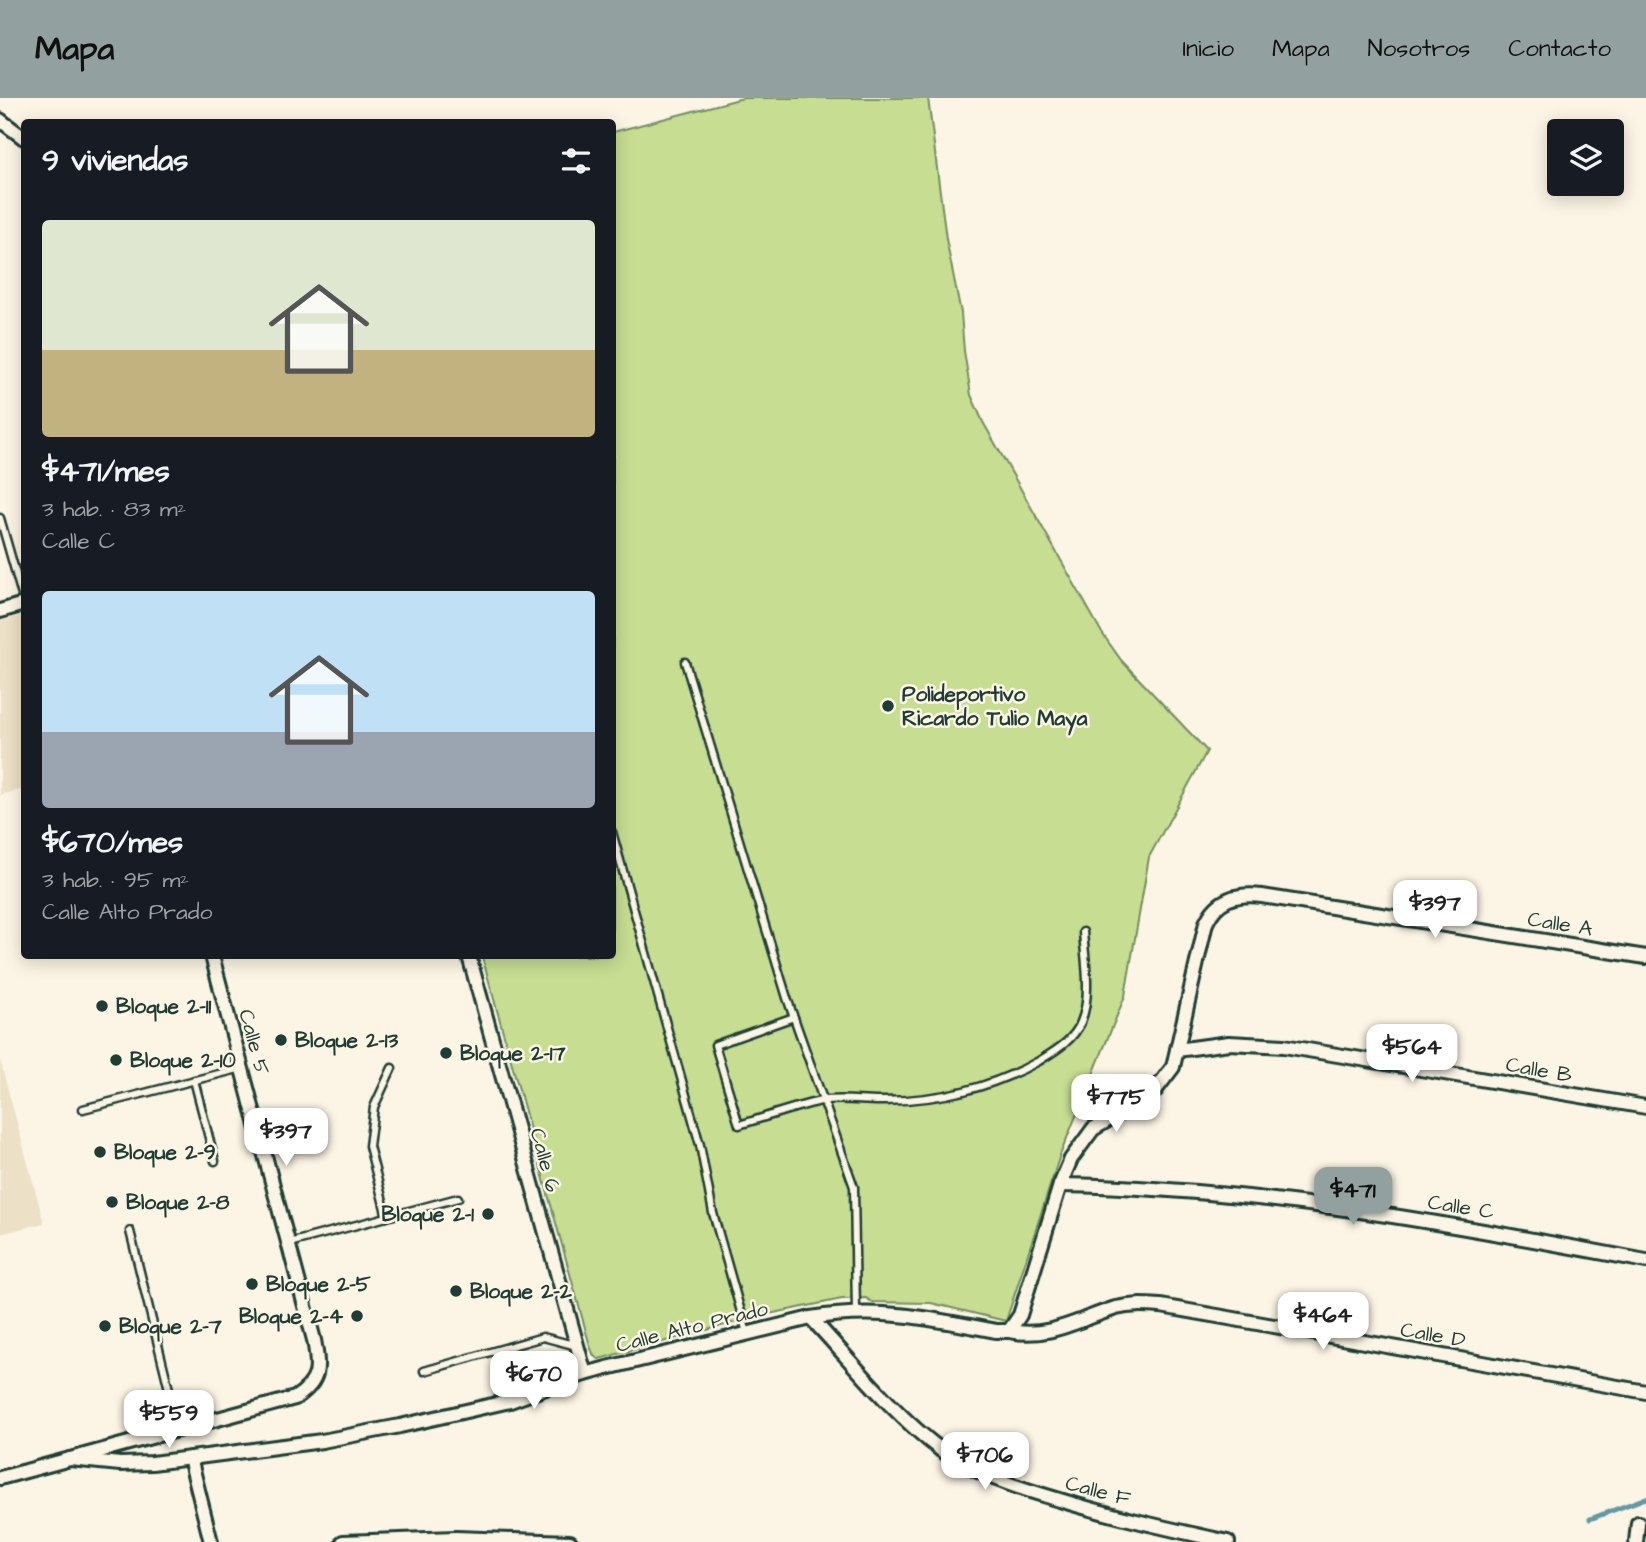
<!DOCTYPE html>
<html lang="es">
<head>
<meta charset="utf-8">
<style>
	:root { --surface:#171b24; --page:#242831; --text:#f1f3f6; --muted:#9ea1a6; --accent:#92a19f }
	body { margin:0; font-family:"Architects Daughter",sans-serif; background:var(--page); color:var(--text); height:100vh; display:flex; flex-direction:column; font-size:26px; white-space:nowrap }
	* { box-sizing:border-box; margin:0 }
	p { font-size:23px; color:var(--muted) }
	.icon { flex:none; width:38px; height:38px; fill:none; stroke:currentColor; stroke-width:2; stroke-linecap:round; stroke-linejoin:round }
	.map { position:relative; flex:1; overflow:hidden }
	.side { position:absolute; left:21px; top:21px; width:595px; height:840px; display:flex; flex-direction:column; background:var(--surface); border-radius:7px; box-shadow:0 4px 18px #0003 }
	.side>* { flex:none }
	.buttons { position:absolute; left:1547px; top:21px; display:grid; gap:14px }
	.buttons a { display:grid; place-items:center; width:77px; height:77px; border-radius:7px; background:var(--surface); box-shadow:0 4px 18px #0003; font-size:35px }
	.price { position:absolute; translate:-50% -60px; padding:0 16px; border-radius:14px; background:#fff; color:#222; font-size:23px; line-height:46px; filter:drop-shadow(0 2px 4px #0008) }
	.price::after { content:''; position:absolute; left:50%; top:42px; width:21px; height:16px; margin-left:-10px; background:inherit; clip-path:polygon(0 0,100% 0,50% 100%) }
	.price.current { background:var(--accent); color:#111 }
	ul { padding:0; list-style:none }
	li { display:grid; align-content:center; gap:14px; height:371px; padding:0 21px }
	li span { display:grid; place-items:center; height:217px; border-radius:7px; color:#555 }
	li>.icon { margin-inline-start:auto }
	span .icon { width:126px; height:126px; fill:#fffc; stroke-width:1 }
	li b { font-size:30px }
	h2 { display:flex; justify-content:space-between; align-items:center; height:84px; padding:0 21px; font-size:30px }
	header { display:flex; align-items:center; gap:42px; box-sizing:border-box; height:98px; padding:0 35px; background:var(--accent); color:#111 }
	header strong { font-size:33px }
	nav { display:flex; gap:38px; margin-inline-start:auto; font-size:24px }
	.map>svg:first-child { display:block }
</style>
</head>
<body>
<header>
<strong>Mapa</strong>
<nav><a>Inicio</a><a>Mapa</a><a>Nosotros</a><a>Contacto</a></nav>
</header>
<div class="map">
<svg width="1646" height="1444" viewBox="0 0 1646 1444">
	<rect width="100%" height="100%" fill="#fcf5e5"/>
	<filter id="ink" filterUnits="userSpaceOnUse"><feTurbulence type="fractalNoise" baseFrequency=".0143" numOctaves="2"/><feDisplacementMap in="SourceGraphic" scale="14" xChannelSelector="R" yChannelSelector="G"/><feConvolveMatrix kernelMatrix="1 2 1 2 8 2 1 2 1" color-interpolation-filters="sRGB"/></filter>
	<g filter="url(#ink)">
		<g fill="#ece0c6">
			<polygon points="24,517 24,691 0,697 0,523"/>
			<polygon points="0,962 44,1125 0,1136"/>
		</g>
		<polygon fill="#c7dd92" stroke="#738d63" stroke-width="2" points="743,0 928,0 946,141 961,215 964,253 971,297 983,324 1102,535 1121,562 1207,653 1149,759 1125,898 1060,1057 1006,1223 931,1205 872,1204 866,1200 842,1201 759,1218 599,1261 594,1258 590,1248 482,858 612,858 613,34"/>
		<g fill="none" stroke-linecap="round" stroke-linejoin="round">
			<polyline stroke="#6299a5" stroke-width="5" points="1590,1421 1646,1400"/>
			<defs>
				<g id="service">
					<polyline points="0,420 24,504"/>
					<polyline points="685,564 787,900 854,1089 856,1215"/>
					<polyline points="612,734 700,1047 713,1115 747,1235"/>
					<path d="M794,919l-79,28 24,80c27,-8 54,-18 82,-24 20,-4 44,1 64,0 56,-1 105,-13 154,-40 16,-10 35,-21 42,-39 11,-27 4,-62 2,-90"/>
					<polyline points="194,982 215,1063"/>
					<polyline points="83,1011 242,970"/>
					<polyline points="387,1119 369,1048 374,1009 392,970"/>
					<polyline points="130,1133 179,1332"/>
					<polyline points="289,1145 458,1100"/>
					<polyline points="424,1273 543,1239 577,1248"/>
				</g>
				<g id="minor">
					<polyline points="0,22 24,40"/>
					<polyline points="0,513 24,506"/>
					<polyline points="469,858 585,1276"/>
					<polyline points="1177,952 1229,945 1284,948 1646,1009"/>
					<path d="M1060,1087c197,3 393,39 586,76"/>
					<path d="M811,1220c42,45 81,95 130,132 33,23 74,37 112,48 58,18 116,31 175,44"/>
					<path d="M1009,1233c41,8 70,-12 107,-23 15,-4 29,-3 45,-2l485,86"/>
					<polyline points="190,1360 211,1444"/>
					<path d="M70,1361l50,5 32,-1 170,-22 78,-15 110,-25 68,-25 29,-8 204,-50c68,-11 119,0 185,13h13l11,-16 40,-130 11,-26 22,-30 61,-37 19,-25 33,-144c11,-24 30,-30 56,-27l384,61"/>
					<path d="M0,1380l295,-80c26,-17 24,-30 19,-58l-102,-384"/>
					<polyline points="343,1444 456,1440 570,1444"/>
					<polyline points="1636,1444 1638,1425"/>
				</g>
			</defs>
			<use href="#service" stroke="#1f3d34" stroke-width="11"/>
			<use href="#minor" stroke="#1f3d34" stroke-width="18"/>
			<use href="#service" stroke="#fcf5e5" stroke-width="6"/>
			<use href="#minor" stroke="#fcf5e5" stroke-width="12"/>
		</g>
	</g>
	<g fill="#1f3d34" stroke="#fcf5e5" stroke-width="2.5">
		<circle cx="888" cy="608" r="7"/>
		<circle cx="102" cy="908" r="7"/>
		<circle cx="281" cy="942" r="7"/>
		<circle cx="446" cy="955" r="7"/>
		<circle cx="116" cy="962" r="7"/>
		<circle cx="100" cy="1054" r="7"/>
		<circle cx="112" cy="1104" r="7"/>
		<circle cx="488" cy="1116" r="7"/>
		<circle cx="252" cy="1186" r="7"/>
		<circle cx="456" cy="1193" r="7"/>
		<circle cx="357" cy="1218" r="7"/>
		<circle cx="105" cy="1228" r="7"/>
	</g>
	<g text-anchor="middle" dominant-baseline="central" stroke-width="5" stroke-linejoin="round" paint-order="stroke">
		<g font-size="21" font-weight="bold" fill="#1f3d34" stroke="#fcf5e5" text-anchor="start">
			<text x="902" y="596">Polideportivo<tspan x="902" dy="24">Ricardo Tulio Maya</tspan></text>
			<text x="116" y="908">Bloque 2-11</text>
			<text x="295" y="942">Bloque 2-13</text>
			<text x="460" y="955">Bloque 2-17</text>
			<text x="130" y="962">Bloque 2-10</text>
			<text x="114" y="1054">Bloque 2-9</text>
			<text x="126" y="1104">Bloque 2-8</text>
			<text x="474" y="1116" text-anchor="end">Bloque 2-1</text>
			<text x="266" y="1186">Bloque 2-5</text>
			<text x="470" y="1193">Bloque 2-2</text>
			<text x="343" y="1218" text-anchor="end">Bloque 2-4</text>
			<text x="119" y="1228">Bloque 2-7</text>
		</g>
		<g font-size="21" fill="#1f3d34" stroke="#fcf5e5">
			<text transform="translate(1560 826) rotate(9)">Calle A</text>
			<text transform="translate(254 944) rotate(75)">Calle 5</text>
			<text transform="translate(1539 972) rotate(10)">Calle B</text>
			<text transform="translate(545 1062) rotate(75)">Calle 6</text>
			<text transform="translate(1461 1109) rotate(9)">Calle C</text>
			<text transform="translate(692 1229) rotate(-14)">Calle Alto Prado</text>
			<text transform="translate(1433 1237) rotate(10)">Calle D</text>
			<text transform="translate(1098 1393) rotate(15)">Calle F</text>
		</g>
	</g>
</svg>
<div class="buttons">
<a><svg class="icon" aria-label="layers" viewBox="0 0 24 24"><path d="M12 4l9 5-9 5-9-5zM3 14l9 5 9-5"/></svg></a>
</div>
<b class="price" style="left:1435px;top:842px">$397</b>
<b class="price" style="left:1412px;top:986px">$564</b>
<b class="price" style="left:1116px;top:1036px">$775</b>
<b class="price" style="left:286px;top:1070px">$397</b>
<b class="price current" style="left:1353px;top:1129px">$471</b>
<b class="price" style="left:1323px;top:1254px">$464</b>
<b class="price" style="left:534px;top:1313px">$670</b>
<b class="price" style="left:169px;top:1352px">$559</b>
<b class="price" style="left:985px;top:1394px">$706</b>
<section class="side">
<h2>9 viviendas<svg class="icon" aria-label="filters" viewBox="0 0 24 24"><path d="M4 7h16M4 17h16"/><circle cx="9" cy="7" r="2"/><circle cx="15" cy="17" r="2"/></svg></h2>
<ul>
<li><span style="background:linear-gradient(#dfe7d0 60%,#c2b280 0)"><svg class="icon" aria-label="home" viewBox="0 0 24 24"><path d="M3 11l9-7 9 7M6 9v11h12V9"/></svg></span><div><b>$471/mes</b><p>3 hab. · 83 m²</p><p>Calle C</p></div></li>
<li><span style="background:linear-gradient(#bfe0f5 65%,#9aa5b1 0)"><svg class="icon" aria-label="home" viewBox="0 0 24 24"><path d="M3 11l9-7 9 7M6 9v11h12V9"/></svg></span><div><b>$670/mes</b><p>3 hab. · 95 m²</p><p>Calle Alto Prado</p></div></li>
</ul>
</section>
</div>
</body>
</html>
